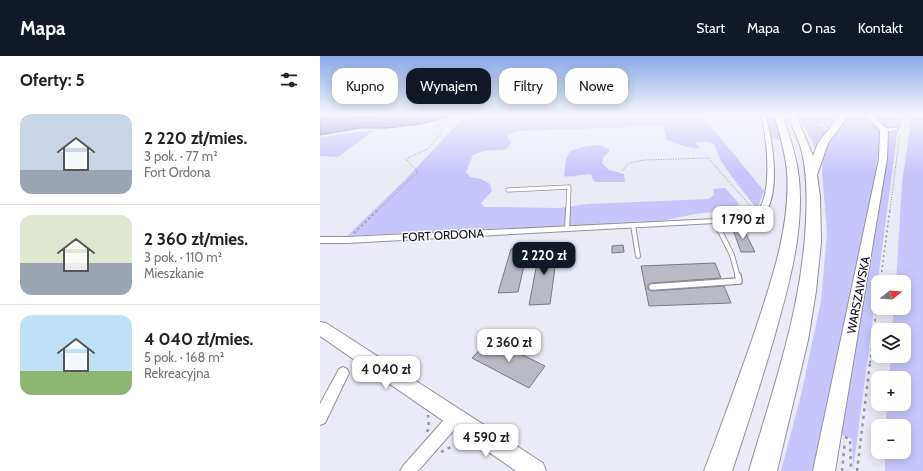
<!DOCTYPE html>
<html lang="pl">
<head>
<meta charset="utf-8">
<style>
	:root { --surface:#fff; --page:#f2f2f2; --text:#202124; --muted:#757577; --line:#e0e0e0; --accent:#111827 }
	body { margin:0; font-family:Cabin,sans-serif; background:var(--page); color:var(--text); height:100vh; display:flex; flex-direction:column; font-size:15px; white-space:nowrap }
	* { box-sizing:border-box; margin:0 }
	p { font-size:13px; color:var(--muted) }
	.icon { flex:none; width:22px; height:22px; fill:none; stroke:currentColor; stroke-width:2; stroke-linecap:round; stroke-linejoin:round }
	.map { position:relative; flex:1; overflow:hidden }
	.drawer { display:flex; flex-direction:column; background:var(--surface); width:320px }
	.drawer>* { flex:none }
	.banner { position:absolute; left:12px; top:12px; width:380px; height:36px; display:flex; gap:8px }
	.needle { width:26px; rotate:73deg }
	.buttons { position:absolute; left:551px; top:219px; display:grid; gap:8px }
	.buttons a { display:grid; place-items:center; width:40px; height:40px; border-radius:8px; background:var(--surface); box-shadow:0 2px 10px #0003; font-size:20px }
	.price { position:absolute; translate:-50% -34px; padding:0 9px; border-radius:8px; background:#fff; color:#222; font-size:13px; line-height:26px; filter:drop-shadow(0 1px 2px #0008) }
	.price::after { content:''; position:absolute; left:50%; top:24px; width:12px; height:9px; margin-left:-6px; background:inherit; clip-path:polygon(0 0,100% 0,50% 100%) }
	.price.on { background:var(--accent); color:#fff }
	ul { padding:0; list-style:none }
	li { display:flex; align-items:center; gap:12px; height:100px; padding:0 20px }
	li+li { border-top:1px solid var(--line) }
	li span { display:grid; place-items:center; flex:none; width:112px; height:80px; border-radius:12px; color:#555 }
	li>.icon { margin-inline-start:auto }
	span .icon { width:48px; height:48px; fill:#fffc; stroke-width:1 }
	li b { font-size:17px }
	h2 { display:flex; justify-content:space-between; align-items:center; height:48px; padding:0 20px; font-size:17px }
	.chip { padding:0 14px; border-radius:12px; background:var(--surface); box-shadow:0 2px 10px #0003; font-size:14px; line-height:36px }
	.chip.on { background:var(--accent); color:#fff }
	header { display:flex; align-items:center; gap:24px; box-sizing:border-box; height:56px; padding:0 20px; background:var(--accent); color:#fff }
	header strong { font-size:19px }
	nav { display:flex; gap:22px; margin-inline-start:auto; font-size:14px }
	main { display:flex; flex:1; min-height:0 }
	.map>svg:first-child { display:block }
</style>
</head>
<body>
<header>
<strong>Mapa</strong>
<nav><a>Start</a><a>Mapa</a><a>O nas</a><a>Kontakt</a></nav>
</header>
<main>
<section class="drawer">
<h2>Oferty: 5<svg class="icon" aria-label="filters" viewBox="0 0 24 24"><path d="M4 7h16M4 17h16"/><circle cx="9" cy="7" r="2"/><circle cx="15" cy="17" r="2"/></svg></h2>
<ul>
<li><span style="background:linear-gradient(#c9d6e8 70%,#9aa5b1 0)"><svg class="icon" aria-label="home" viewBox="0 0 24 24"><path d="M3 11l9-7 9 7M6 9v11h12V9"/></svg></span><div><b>2 220 zł/mies.</b><p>3 pok. · 77 m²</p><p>Fort Ordona</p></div></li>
<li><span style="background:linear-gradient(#dfe7d0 60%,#9aa5b1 0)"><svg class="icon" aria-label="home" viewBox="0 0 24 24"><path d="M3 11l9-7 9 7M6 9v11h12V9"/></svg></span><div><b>2 360 zł/mies.</b><p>3 pok. · 110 m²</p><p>Mieszkanie</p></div></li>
<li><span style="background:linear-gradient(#bfe0f5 70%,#8fb573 0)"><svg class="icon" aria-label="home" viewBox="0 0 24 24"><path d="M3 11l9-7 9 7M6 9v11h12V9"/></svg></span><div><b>4 040 zł/mies.</b><p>5 pok. · 168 m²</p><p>Rekreacyjna</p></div></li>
</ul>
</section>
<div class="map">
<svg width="603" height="415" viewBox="0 0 603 415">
	<rect width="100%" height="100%" fill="#ebebf8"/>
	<g fill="#c8c5fc">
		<polygon points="444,59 455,59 463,84 450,83"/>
		<polygon points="478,59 520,59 509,73 504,71 503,67 496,67 508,74 496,97 492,85"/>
		<path d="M534,59c12,2 25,7 27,20l-16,102 -51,234h-33l20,-76 20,-94 6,-67 -5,-62 1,-22 24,-34z"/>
		<polygon points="551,59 576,59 581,68 577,79 533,415 532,383 521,379 521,370 558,164 567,77 577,73 568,73"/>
		<polygon points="590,59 603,59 603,415 565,415 565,396 584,396 584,370 566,370 567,348 584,348 584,322 569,322 571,300 584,300 584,274 572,274 574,252 584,252 584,226 576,226 582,127 591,64"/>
		<path d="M152,62h232l60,73 -7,18 -19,-24 -17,-24 -7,-17 -6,-2h-11l-1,2 5,4c-10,1 -26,-4 -35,-9l-1,-8 -3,-5 -144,5 -9,3 -2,5 4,3 -4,7 -23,2 -11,4 -7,17 4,5 11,2 9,5 2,7 -11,12 3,4 75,1 29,-4 120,-5 6,-4 -1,-6 12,-1 12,13 4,8 -46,5 -29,6 -319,16 59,-57 55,-59z"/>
		<polygon points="55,74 18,101 0,100 0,81"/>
		<path d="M279,89l10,4v3l-5,4 -2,7 7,7 15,4 1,8h-29l-3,-2 -2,-6c-9,0 -18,4 -27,2l2,-17 4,-8 13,-4z"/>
	</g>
	<polygon fill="#9e98e8" stroke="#736fa8" points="0,59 135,59 101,68 67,72 40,72 0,79"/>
	<g fill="#babac7" stroke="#797985">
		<polygon points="412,171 423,172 435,196 421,196"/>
		<polygon points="303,189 304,196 292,197 292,190"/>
		<polygon points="238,190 230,248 209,249 220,191"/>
		<polygon points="208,192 198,236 178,237 191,193"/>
		<polygon points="395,207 401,222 332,227 328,229 328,233 332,235 404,230 411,247 329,250 321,210"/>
		<polygon points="170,283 225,310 209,332 152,302"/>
	</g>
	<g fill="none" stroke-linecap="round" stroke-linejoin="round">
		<defs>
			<polyline id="lane-far3" points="564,74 576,73"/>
			<polyline id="lane-far2" points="188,134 249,131 248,154"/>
			<g id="lane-far1">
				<polyline points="395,165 412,199 418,221"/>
				<polyline points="313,169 318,200"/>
				<polyline points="247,173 248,153"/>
			</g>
			<polyline id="lane" points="332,231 419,225 418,220"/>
			<g id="street">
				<path d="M441,59h4c8,22 17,86 -4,102 -10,6 -34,5 -46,6l-368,20h-27v-6h27l368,-18 37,-4c23,-10 15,-79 9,-100z"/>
				<polygon points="23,311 27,313 29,317 5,367 0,369 0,348 19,313"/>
				<polygon points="135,355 140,357 142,362 140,367 98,415 80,415 83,410 130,357"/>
			</g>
			<g id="secondary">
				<polygon points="545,59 552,59 568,74 567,103 515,415 493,415 559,103 560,74"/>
				<polygon points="0,266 6,267 223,407 226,415 196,415 0,280"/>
			</g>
			<g id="highway">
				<path d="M454,59h8c7,19 13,36 16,56 8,55 -9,114 -24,167 -13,44 -27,89 -42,133h-28c17,-44 33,-89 49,-134 17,-52 38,-109 34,-166 -2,-19 -7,-37 -13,-56z"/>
				<path d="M468,59h8l17,41 5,-13 22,-28h9l-21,28 -11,32 3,21 1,46 -5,49 -8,49 -31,131h-28c24,-82 54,-166 57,-252 1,-21 1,-45 -4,-67 -3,-12 -10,-25 -14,-37z"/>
			</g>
		</defs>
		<use href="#lane-far3" stroke="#91919d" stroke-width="3.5"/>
		<use href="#lane-far2" stroke="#91919d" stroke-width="5"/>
		<use href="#lane-far1" stroke="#91919d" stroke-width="6"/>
		<use href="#lane" stroke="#91919d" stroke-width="8"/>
		<use href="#street" stroke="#91919d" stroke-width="2"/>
		<use href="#secondary" stroke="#91919d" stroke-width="2"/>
		<use href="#highway" stroke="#91919d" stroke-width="2"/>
		<g stroke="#95959f" stroke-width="1" stroke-dasharray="1 1.5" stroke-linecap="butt">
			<polyline points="577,59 582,67 581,72"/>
			<polyline points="579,69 586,59"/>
			<polyline points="302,115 309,107 324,104 388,102 433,153"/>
			<polyline points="58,154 98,116 86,103 108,93 123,75 119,70"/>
			<polyline points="570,154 580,77"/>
		</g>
		<g stroke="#95959f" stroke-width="1.5" stroke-dasharray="2 3" stroke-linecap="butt">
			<polyline points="34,177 59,153"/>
			<polyline points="561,221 570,153"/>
		</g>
		<g stroke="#95959f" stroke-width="2" stroke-dasharray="2.5 3.5" stroke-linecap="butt">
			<polyline points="560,226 561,220"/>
			<polyline points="550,307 558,240"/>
		</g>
		<g stroke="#95959f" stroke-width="2.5" stroke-dasharray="3 4.5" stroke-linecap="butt">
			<polyline points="107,376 109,372 108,359"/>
			<polyline points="525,381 530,383 531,415"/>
			<polyline points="121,396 144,384"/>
			<polyline points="522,415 525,385"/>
			<polyline points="537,415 550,306"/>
		</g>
		<use href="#lane-far3" stroke="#fff" stroke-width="2.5"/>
		<use href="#lane-far2" stroke="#fff" stroke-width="3.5"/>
		<use href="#lane-far1" stroke="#fff" stroke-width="4"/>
		<use href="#lane" stroke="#fff" stroke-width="5.5"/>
		<use href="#street" fill="#fff" fill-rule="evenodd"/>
		<use href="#secondary" fill="#fff" fill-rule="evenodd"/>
		<use href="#highway" fill="#fff" fill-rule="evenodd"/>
	</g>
	<linearGradient id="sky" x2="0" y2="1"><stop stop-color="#8aa9e8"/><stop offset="0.5" stop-color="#f6f6fc"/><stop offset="1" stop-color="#f6f6fc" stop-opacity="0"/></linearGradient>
	<rect width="603" height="117" fill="url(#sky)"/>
	<g text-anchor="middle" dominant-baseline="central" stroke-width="3" stroke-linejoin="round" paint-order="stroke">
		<g font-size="12" fill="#0f0f14" stroke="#f9f9ff">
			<text transform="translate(123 179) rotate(-3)">FORT ORDONA</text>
			<text transform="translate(538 239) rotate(-79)">WARSZAWSKA</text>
		</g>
	</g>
</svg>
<div class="buttons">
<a><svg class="needle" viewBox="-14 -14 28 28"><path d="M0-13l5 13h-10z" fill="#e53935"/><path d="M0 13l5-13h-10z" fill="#757577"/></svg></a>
<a><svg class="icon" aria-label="layers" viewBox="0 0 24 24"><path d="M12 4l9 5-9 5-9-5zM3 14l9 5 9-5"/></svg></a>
<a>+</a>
<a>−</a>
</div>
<b class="price" style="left:423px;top:184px">1 790 zł</b>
<b class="price on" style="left:224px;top:220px">2 220 zł</b>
<b class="price" style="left:189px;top:307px">2 360 zł</b>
<b class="price" style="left:66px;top:334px">4 040 zł</b>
<b class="price" style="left:166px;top:402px">4 590 zł</b>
<div class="banner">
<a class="chip">Kupno</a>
<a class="chip on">Wynajem</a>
<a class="chip">Filtry</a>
<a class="chip">Nowe</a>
</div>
</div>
</main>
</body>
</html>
